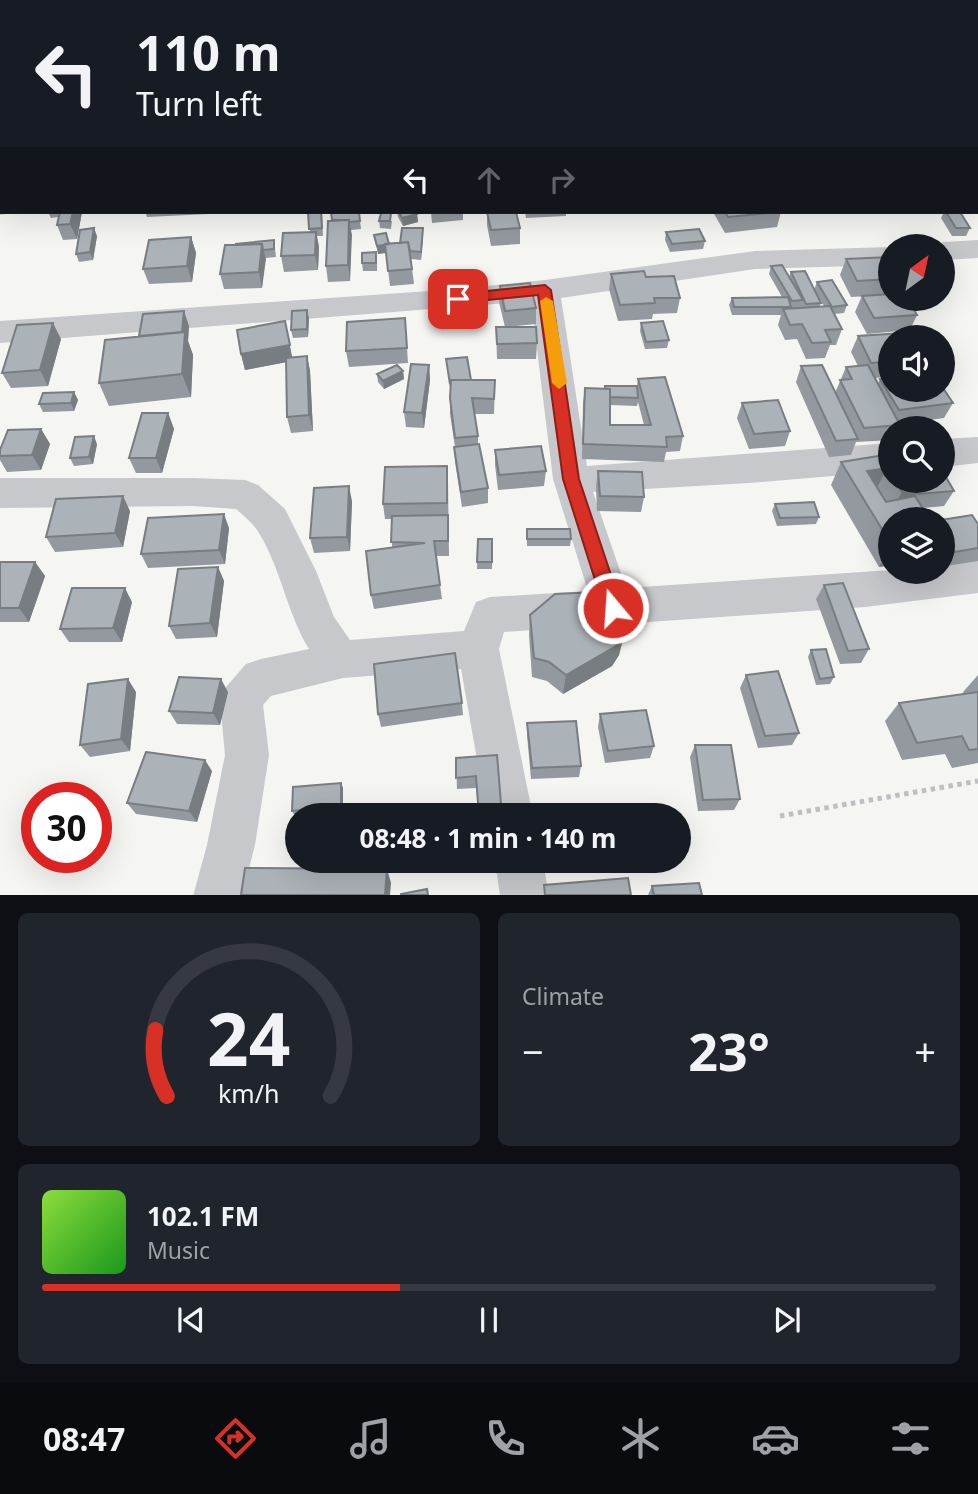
<!DOCTYPE html>
<meta charset="utf-8">
<style>
:root{--surface:#171b24;--page:#20242c;--text:#f1f3f6;--muted:#9ea1a6;--line:#363941;--accent:#d93025}
body{margin:0;font-family:"Noto Sans",sans-serif;background:var(--page);color:var(--text);height:100vh;display:flex;flex-direction:column;font-size:26px;white-space:nowrap}
*{box-sizing:border-box;margin:0}
p{font-size:23px;color:var(--muted)}
.icon{flex:none;width:38px;height:38px;fill:none;stroke:currentColor;stroke-width:2;stroke-linecap:round;stroke-linejoin:round}
.map{position:relative;height:895px;overflow:hidden}
.panel{display:flex;flex-direction:column;gap:18px;padding:18px;background:#0d0f14;flex:1}
.panel>*{flex:none}
.hud{position:absolute;left:0px;top:0px;width:978px;height:214px;box-shadow:0 7px 28px #0002;background:#171b24;color:var(--text);overflow:hidden}
.needle{width:46px;rotate:33deg}
.tools{position:absolute;left:878px;top:234px;display:grid;gap:14px}
.tools a{display:grid;place-items:center;width:77px;height:77px;border-radius:50%;background:var(--surface);box-shadow:0 7px 28px #0002;font-size:35px}
.speed{position:absolute;left:21px;top:782px;display:flex;gap:14px;font-size:35px;font-weight:700;text-align:center}
.speed>*{display:grid;place-content:center;width:91px;height:91px;border-radius:50%;background:var(--surface);box-shadow:0 7px 28px #0002;line-height:1}
.speed .limit{border:10px solid #d22;background:#fff;color:#111}
.pin{position:absolute;display:grid;place-items:center;width:60px;height:60px;color:#fff;margin:-30px;border-radius:14px;box-shadow:0 4px 10px #0006}
.me{position:absolute;width:77px;margin:-38px;rotate:342deg;stroke-linejoin:round;filter:drop-shadow(0 0 5px #0008)}
.turn{display:flex;align-items:center;gap:24px;height:147px;padding:0 21px;font-size:32px}
.turn .icon{width:91px;height:91px;stroke-width:2.5}
.turn b{display:block;font-size:49px;line-height:60px}
.lanes{display:flex;align-items:center;height:66px;padding:0 21px;background:#0003;justify-content:center;gap:35px;direction:ltr}
.lanes .off{opacity:.35}
.big{font-size:52px;font-weight:700;line-height:1.1}
.panel .widget{flex:1;display:flex;flex-direction:column;justify-content:center;gap:10px;min-width:0;padding:0 24px;border-radius:10px;background:var(--page)}
.panel .dial{align-items:center;gap:0}
.dial svg{height:182px;overflow:visible;fill:none;stroke:var(--line);stroke-width:7;stroke-linecap:round;text-anchor:middle}
.dial text{fill:var(--text);stroke:none}
.song{display:flex;align-items:center;gap:21px}
.cover{width:84px;height:84px;border-radius:10px;background:linear-gradient(135deg,hsl(90 70% 55%),hsl(120 70% 35%))}
.played{height:7px;border-radius:4px;background:linear-gradient(90deg,var(--accent) 40%,var(--line) 40%)}
.keys{display:flex;justify-content:space-around;direction:ltr}
.heat{display:flex;justify-content:space-between;align-items:center;font-size:38px;direction:ltr}
.panel .tiles{flex:1;display:grid;gap:18px;grid-template-columns:1fr 1fr}
.widget:last-child{grid-column:span 2}
.trip{position:absolute;left:285px;top:803px;width:406px;height:70px;border-radius:35px;background:var(--surface);box-shadow:0 7px 28px #0002;font-weight:700;line-height:70px;text-align:center}
.tabs{display:flex;height:112px;justify-content:space-around;align-items:center;background:#090b0e;color:var(--muted)}
.tabs .icon{width:49px;height:49px}
.tabs .active{color:var(--accent)}
.tabs b{font-size:32px;color:var(--text)}
.map>svg:first-child{display:block}
</style>
<div class="map">
<svg width="978" height="896" viewBox="0 0 978 896">
<rect width="100%" height="100%" fill="#f5f6f2"/>
<g fill="none" stroke-linecap="round" stroke-linejoin="round">
<path stroke="#bdbfc1" stroke-width="2.5" stroke-dasharray="2.5 2.5" stroke-linecap="butt" d="M 781,0 L 789,2"/>
<path stroke="#bdbfc1" stroke-width="5" stroke-dasharray="4.5 4.5" stroke-linecap="butt" d="M 780,816 L 978,781"/>
<path fill="#c6c8cc" fill-rule="evenodd" d="M 842,0 L 863,0 L 864,2 L 843,2 Z
M 976,39 L 978,39 L 978,53 L 976,53 Z
M 976,123 L 978,123 L 978,140 L 976,139 Z
M 0,199 L 2,212 L 12,213 L 0,215 Z
M 978,240 L 978,258 L 943,260 L 943,247 L 931,247 L 943,242 Z
M 891,247 L 891,265 L 755,269 L 561,298 L 587,466 L 891,443 L 891,471 L 749,483 L 593,492 L 626,588 L 891,570 L 891,572 L 943,572 L 943,564 L 978,559 L 978,593 L 865,607 L 504,632 L 499,649 L 533,816 L 487,816 L 461,669 L 343,678 L 271,696 L 263,705 L 269,755 L 255,845 L 242,896 L 193,896 L 207,845 L 225,755 L 220,701 L 226,687 L 246,664 L 261,659 L 309,649 C 287,613 281,569 259,533 C 254,524 244,516 236,509 L 193,506 L 0,508 L 0,478 L 193,478 L 245,480 L 258,485 L 285,509 L 316,571 L 334,617 L 350,640 L 464,631 L 476,602 L 490,597 L 588,591 L 553,479 L 531,301 L 0,343 L 0,321 L 458,289 L 545,280 L 755,251 Z
M 978,437 L 978,463 L 943,467 L 943,439 Z
M 495,861 L 543,861 L 549,896 L 500,896 Z"/>
</g>
<path fill="#93999e" fill-rule="evenodd" d="M 343,0 L 379,0 L 343,1 Z
M 737,0 L 784,0 L 784,2 L 738,2 Z
M 951,0 L 978,0 L 978,8 L 976,10 L 976,2 L 951,2 Z
M 976,68 L 978,68 L 978,109 L 976,109 Z
M 976,140 L 978,140 L 978,190 L 976,190 Z
M 48,212 L 82,212 L 77,239 L 63,240 L 57,225 L 58,217 L 51,218 Z
M 145,212 L 209,212 L 209,214 L 147,217 Z
M 308,212 L 322,212 L 323,236 L 317,236 L 319,247 L 318,270 L 284,272 L 281,256 L 310,232 Z
M 359,212 L 361,229 L 351,230 L 350,281 L 328,282 L 326,266 L 332,220 Z
M 397,212 L 416,212 L 417,214 L 418,222 L 403,226 L 398,217 Z
M 431,212 L 463,212 L 463,220 L 432,223 Z
M 487,212 L 520,228 L 520,244 L 491,246 L 487,225 Z
M 525,212 L 566,212 L 566,216 L 526,218 Z
M 713,212 L 781,212 L 777,227 L 725,233 Z
M 944,212 L 960,212 L 970,228 L 966,236 L 952,236 L 941,218 Z
M 379,221 L 392,221 L 391,229 L 380,228 Z
M 423,228 L 423,236 L 421,260 L 411,259 L 414,284 L 390,286 L 386,253 L 378,254 L 374,235 L 389,244 L 400,243 Z
M 666,232 L 705,241 L 703,249 L 670,252 L 665,240 Z
M 97,236 L 93,260 L 79,262 L 76,254 Z
M 191,237 L 196,253 L 192,282 L 149,284 L 143,269 Z
M 274,240 L 276,257 L 265,258 L 262,288 L 224,289 L 220,274 L 236,245 Z
M 891,257 L 891,299 L 917,315 L 910,330 L 867,334 L 855,312 L 862,296 L 867,296 L 851,297 L 840,275 L 846,259 Z
M 377,260 L 377,271 L 363,271 L 362,263 Z
M 771,266 L 789,277 L 791,272 L 821,303 L 819,307 L 824,306 L 814,290 L 817,282 L 847,305 L 844,313 L 834,314 L 842,329 L 836,345 L 830,345 L 825,358 L 806,359 L 797,339 L 785,340 L 778,325 L 781,315 L 732,315 L 729,305 L 732,298 L 782,297 L 769,274 Z
M 611,274 L 646,277 L 680,298 L 677,313 L 653,314 L 652,319 L 618,321 L 609,289 Z
M 500,286 L 536,308 L 536,324 L 505,327 L 499,302 Z
M 309,318 L 308,337 L 293,338 L 291,330 Z
M 405,318 L 408,363 L 349,367 L 346,351 Z
M 641,323 L 669,340 L 667,348 L 645,349 L 640,331 Z
M 189,326 L 188,341 L 193,355 L 191,397 L 109,406 L 99,383 L 139,336 Z
M 496,327 L 537,343 L 536,359 L 497,359 Z
M 858,336 L 891,338 L 891,376 L 875,378 L 878,384 L 880,379 L 953,403 L 944,418 L 900,424 L 898,429 L 891,429 L 891,440 L 856,442 L 851,455 L 829,457 L 796,382 L 801,366 L 835,393 L 846,367 L 858,366 L 851,352 Z
M 61,339 L 48,386 L 11,388 L 2,373 Z
M 241,354 L 293,357 L 307,356 L 310,371 L 313,431 L 291,433 L 287,417 L 286,362 L 245,370 Z
M 446,359 L 471,380 L 495,380 L 494,414 L 474,414 L 478,436 L 478,444 L 488,488 L 488,503 L 462,507 L 455,462 L 454,447 L 455,447 L 450,414 L 450,388 Z
M 429,365 L 430,380 L 424,428 L 406,427 L 404,412 Z
M 403,371 L 404,379 L 384,389 L 378,382 L 377,374 Z
M 638,379 L 683,436 L 680,451 L 666,452 L 664,462 L 582,459 L 583,403 L 585,388 L 604,389 L 605,386 L 637,386 ZM 638,402 L 644,425 L 610,425 L 610,405 L 637,406 Z
M 74,392 L 78,400 L 74,411 L 43,412 L 39,404 Z
M 742,403 L 790,431 L 785,446 L 749,449 L 737,418 Z
M 168,413 L 174,429 L 162,473 L 136,473 L 129,458 Z
M 41,429 L 50,444 L 41,470 L 7,472 L 0,460 L 0,450 Z
M 97,444 L 93,464 L 74,466 L 70,458 Z
M 495,450 L 546,471 L 544,486 L 498,490 L 495,465 Z
M 891,454 L 891,481 L 943,481 L 954,491 L 944,506 L 923,508 L 891,520 L 891,565 L 879,567 L 831,485 L 841,462 Z
M 598,471 L 644,497 L 641,512 L 597,511 L 596,486 Z
M 448,481 L 449,556 L 436,556 L 442,599 L 374,609 L 371,595 L 392,547 L 392,519 L 385,519 L 383,504 Z
M 352,501 L 350,551 L 314,553 L 310,538 Z
M 775,504 L 819,517 L 816,524 L 777,526 L 772,511 Z
M 130,511 L 123,547 L 55,552 L 46,537 Z
M 943,520 L 978,524 L 978,561 L 946,566 L 943,562 Z
M 229,528 L 225,564 L 148,568 L 141,554 Z
M 527,529 L 571,539 L 570,546 L 527,546 Z
M 478,539 L 492,539 L 492,569 L 477,569 Z
M 0,562 L 35,562 L 45,576 L 29,622 L 0,622 Z
M 218,567 L 224,581 L 217,637 L 176,639 L 169,626 Z
M 824,585 L 869,649 L 861,663 L 840,664 L 816,599 Z
M 132,602 L 122,642 L 69,642 L 60,629 Z
M 530,615 L 624,635 L 619,655 L 612,666 L 563,694 L 547,681 L 532,677 L 529,635 Z
M 811,650 L 834,677 L 830,684 L 816,685 L 808,657 Z
M 746,675 L 799,733 L 792,745 L 758,748 L 740,688 Z
M 978,675 L 978,763 L 952,768 L 945,754 L 902,760 L 885,721 L 899,703 L 964,694 L 963,692 Z
M 136,692 L 130,751 L 90,757 L 80,745 Z
M 228,692 L 220,725 L 177,724 L 169,711 Z
M 462,703 L 463,715 L 381,727 L 378,714 Z
M 600,714 L 654,746 L 650,758 L 605,763 L 598,727 Z
M 527,723 L 581,766 L 579,777 L 531,779 L 527,735 Z
M 695,745 L 740,799 L 734,810 L 698,811 L 690,757 Z
M 497,755 L 502,816 L 479,816 L 476,788 L 457,789 L 456,758 Z
M 212,771 L 197,822 L 136,814 L 127,803 Z
M 341,783 L 343,788 L 343,812 L 295,816 L 292,811 Z
M 596,861 L 660,861 L 657,868 L 597,871 Z
M 652,886 L 702,895 L 648,895 Z"/>
<path fill="#787d81" d="M 73,212 L 82,212 L 77,239 L 70,224 Z
M 417,214 L 418,222 L 403,226 L 402,218 Z
M 349,220 L 352,235 L 350,281 L 348,265 Z
M 94,228 L 97,236 L 93,260 L 90,252 Z
M 423,228 L 423,236 L 421,260 L 421,252 Z
M 316,232 L 319,247 L 318,270 L 315,255 Z
M 191,237 L 196,253 L 192,282 L 187,266 Z
M 262,244 L 266,259 L 262,288 L 259,272 Z
M 389,244 L 390,252 L 378,254 L 377,246 Z
M 307,310 L 309,318 L 308,337 L 307,329 Z
M 184,311 L 189,326 L 188,341 L 193,355 L 191,397 L 182,374 L 181,340 Z
M 285,321 L 293,361 L 245,370 L 241,354 Z
M 53,323 L 61,339 L 48,386 L 40,370 Z
M 307,356 L 310,371 L 313,431 L 309,415 Z
M 429,365 L 430,380 L 424,428 L 422,413 Z
M 403,371 L 404,379 L 384,389 L 383,381 Z
M 74,392 L 78,400 L 74,411 L 71,403 Z
M 168,413 L 174,429 L 162,473 L 156,458 Z
M 41,429 L 50,444 L 41,470 L 32,455 Z
M 94,436 L 97,444 L 93,464 L 89,457 Z
M 887,468 L 876,490 L 867,471 Z
M 349,486 L 352,501 L 350,551 L 347,537 Z
M 920,488 L 907,510 L 890,513 L 902,492 Z
M 123,496 L 130,511 L 123,547 L 115,533 Z
M 224,514 L 229,528 L 225,564 L 219,550 Z
M 891,547 L 891,565 L 879,567 Z
M 35,562 L 45,576 L 29,622 L 19,608 Z
M 218,567 L 224,581 L 217,637 L 210,623 Z
M 125,588 L 132,602 L 122,642 L 113,628 Z
M 624,635 L 619,655 L 612,666 L 563,694 L 566,675 Z
M 128,679 L 136,692 L 130,751 L 121,739 Z
M 221,679 L 228,692 L 220,725 L 213,713 Z
M 205,760 L 212,771 L 197,822 L 189,811 Z
M 341,783 L 343,788 L 343,812 L 341,806 Z
M 387,869 L 391,883 L 390,895 L 385,895 Z"/>
<path fill="#abb2b8" stroke="#787d81" stroke-width="2" d="M 173,0 L 183,0 L 182,2 L 172,2 Z
M 379,0 L 415,0 L 415,2 L 379,2 Z
M 937,0 L 949,0 L 950,2 L 938,2 Z
M 955,0 L 978,0 L 978,3 L 976,3 L 976,2 L 956,2 Z
M 0,5 L 2,5 L 2,14 L 0,16 Z
M 976,75 L 978,75 L 978,89 L 976,89 Z
M 0,88 L 2,88 L 2,98 L 0,98 Z
M 976,147 L 978,147 L 978,175 L 976,175 Z
M 60,212 L 73,212 L 70,224 L 57,225 Z
M 308,212 L 321,212 L 322,228 L 309,229 Z
M 331,212 L 359,212 L 360,221 L 349,222 L 349,220 L 332,220 Z
M 399,212 L 416,212 L 417,214 L 402,218 Z
M 487,212 L 516,212 L 520,228 L 491,230 Z
M 725,212 L 780,212 L 728,217 Z
M 946,212 L 960,212 L 970,228 L 956,228 Z
M 381,213 L 391,213 L 390,221 L 379,221 Z
M 349,220 L 348,265 L 326,266 L 328,221 Z
M 94,228 L 90,252 L 76,254 L 80,230 Z
M 402,228 L 423,228 L 421,252 L 410,251 L 408,242 L 400,243 Z
M 699,229 L 705,241 L 672,244 L 666,232 Z
M 316,232 L 315,255 L 281,256 L 283,233 Z
M 386,233 L 389,244 L 377,246 L 374,235 Z
M 191,237 L 187,266 L 143,269 L 149,240 Z
M 274,240 L 274,249 L 263,250 L 262,244 L 236,245 L 236,244 Z
M 408,242 L 412,269 L 388,271 L 385,244 Z
M 262,244 L 259,272 L 220,274 L 225,245 Z
M 376,252 L 376,263 L 362,263 L 362,253 Z
M 891,257 L 891,279 L 857,281 L 846,259 Z
M 782,265 L 803,300 L 792,301 L 771,266 Z
M 644,271 L 646,277 L 674,276 L 680,298 L 654,298 L 655,303 L 620,305 L 611,274 Z
M 805,271 L 821,303 L 806,304 L 791,272 Z
M 832,280 L 847,305 L 832,307 L 817,282 Z
M 530,283 L 536,308 L 505,311 L 500,286 Z
M 891,294 L 891,299 L 908,299 L 917,315 L 874,318 L 862,296 Z
M 788,297 L 791,307 L 734,307 L 732,298 Z
M 830,306 L 842,329 L 825,330 L 831,342 L 812,343 L 802,324 L 790,325 L 783,309 Z
M 307,310 L 307,329 L 291,330 L 292,311 Z
M 184,311 L 182,332 L 139,336 L 143,314 Z
M 405,318 L 407,348 L 346,351 L 347,322 Z
M 285,321 L 290,345 L 241,354 L 237,330 Z
M 663,321 L 669,340 L 646,342 L 641,323 Z
M 53,323 L 40,370 L 2,373 L 17,325 Z
M 496,327 L 536,327 L 537,343 L 497,344 Z
M 185,332 L 182,374 L 99,383 L 105,340 Z
M 918,332 L 921,338 L 891,338 L 891,361 L 871,363 L 858,336 Z
M 307,356 L 309,415 L 287,417 L 286,358 Z
M 467,357 L 471,380 L 451,380 L 450,384 L 446,359 Z
M 411,364 L 429,365 L 422,413 L 404,412 Z
M 397,365 L 403,371 L 383,381 L 377,374 Z
M 822,365 L 858,439 L 836,441 L 801,366 Z
M 868,365 L 900,425 L 864,428 L 840,380 L 852,379 L 846,367 Z
M 665,377 L 683,436 L 666,437 L 667,447 L 583,444 L 585,388 L 610,389 L 610,425 L 651,425 L 638,379 Z
M 891,378 L 891,390 L 943,390 L 943,388 L 953,403 L 899,410 L 880,379 Z
M 451,380 L 495,380 L 494,399 L 472,398 L 478,436 L 455,438 L 450,398 Z
M 605,386 L 637,386 L 638,398 L 610,397 L 610,389 L 605,389 Z
M 74,392 L 71,403 L 39,404 L 43,393 Z
M 778,400 L 790,431 L 754,434 L 742,403 Z
M 142,413 L 168,413 L 156,458 L 129,458 Z
M 41,429 L 32,455 L 0,456 L 0,450 L 8,430 Z
M 94,436 L 89,457 L 70,458 L 75,437 Z
M 479,444 L 488,488 L 461,492 L 454,447 Z
M 541,446 L 546,471 L 499,475 L 495,450 Z
M 891,454 L 891,473 L 887,468 L 867,471 L 886,502 L 915,496 L 930,520 L 891,520 L 891,544 L 841,462 Z
M 447,466 L 447,503 L 383,504 L 385,467 Z
M 598,471 L 642,472 L 644,497 L 600,496 Z
M 943,472 L 954,491 L 918,494 L 917,493 L 920,488 L 915,481 L 943,481 Z
M 896,481 L 915,481 L 920,488 L 902,492 Z
M 349,486 L 347,537 L 310,538 L 314,488 Z
M 123,496 L 115,533 L 46,537 L 56,499 Z
M 814,502 L 819,517 L 780,518 L 775,504 Z
M 224,514 L 219,550 L 141,554 L 148,518 Z
M 448,515 L 448,541 L 434,541 L 440,585 L 371,595 L 366,551 L 425,543 L 391,542 L 392,516 Z
M 972,515 L 978,524 L 978,548 L 955,552 L 943,531 L 943,520 L 941,520 Z
M 527,529 L 570,529 L 571,539 L 527,539 Z
M 478,539 L 492,539 L 492,562 L 477,562 Z
M 0,562 L 35,562 L 19,608 L 0,608 Z
M 218,567 L 210,623 L 169,626 L 178,569 Z
M 843,583 L 869,649 L 848,651 L 824,585 Z
M 72,588 L 125,588 L 113,628 L 60,629 Z
M 598,592 L 618,610 L 624,635 L 616,646 L 566,675 L 549,662 L 534,658 L 530,615 L 555,594 Z
M 826,649 L 834,677 L 820,679 L 811,650 Z
M 455,653 L 462,703 L 378,714 L 374,664 Z
M 778,671 L 799,733 L 765,736 L 746,675 Z
M 179,677 L 221,679 L 213,713 L 169,711 Z
M 128,679 L 121,739 L 80,745 L 88,684 Z
M 978,692 L 978,749 L 969,750 L 962,736 L 917,743 L 899,703 Z
M 646,710 L 654,746 L 608,751 L 600,714 Z
M 576,721 L 581,766 L 532,768 L 527,723 Z
M 695,745 L 731,745 L 740,799 L 703,800 Z
M 146,752 L 205,760 L 189,811 L 127,803 Z
M 497,755 L 502,816 L 479,816 L 476,776 L 456,778 L 456,758 Z
M 341,783 L 341,806 L 292,811 L 293,787 Z
M 245,868 L 387,869 L 385,895 L 241,895 Z
M 628,878 L 631,895 L 545,895 L 544,885 Z
M 699,883 L 702,895 L 654,895 L 652,886 Z
M 427,889 L 428,895 L 401,895 L 401,894 Z"/>
<path fill="#d93025" stroke="#8d1f18" stroke-width="2" d="M 545,285 L 551,290 L 579,479 L 622,608 L 620,614 L 613,616 L 607,614 L 604,608 L 563,479 L 538,295 L 458,303 L 451,299 L 458,294 Z"/>
<path fill="#f59e0b" d="M 546,297 L 553,301 L 567,383 L 559,389 L 552,383 L 540,301 Z"/>
</svg>
<div class="tools">
<a><svg class="needle" viewBox="-14 -14 28 28"><path d="M0-13l5 13h-10z" fill="#e53935"/><path d="M0 13l5-13h-10z" fill="#9ea1a6"/></svg></a>
<a><svg class="icon" aria-label="sound" viewBox="0 0 24 24"><path d="M4 9h4l5-4v14l-5-4H4zM17 9q2 3 0 6"/></svg></a>
<a><svg class="icon" aria-label="search" viewBox="0 0 24 24"><circle cx="10" cy="10" r="6"/><path d="M15 15l6 6"/></svg></a>
<a><svg class="icon" aria-label="layers" viewBox="0 0 24 24"><path d="M12 4l9 5-9 5-9-5zM3 14l9 5 9-5"/></svg></a>
</div>
<div class="speed"><div class="limit">30</div></div>
<div class="pin" style="left:458px;top:299px;background:#d93025"><svg class="icon" aria-label="arrive" viewBox="0 0 24 24"><path d="M6 21V4h12l-3 4 3 4H6"/></svg></div>
<svg class="me" style="left:613px;top:608px" viewBox="-20 -20 40 40"><circle r="17" fill="#d93025" stroke="#fff" stroke-width="3"/><path d="M0-11L8 9 0 5-8 9z" fill="#fff"/></svg>
<div class="trip">08:48 · 1 min · 140 m</div>
<div class="hud">
<div class="turn"><svg class="icon" aria-label="left" viewBox="0 0 24 24"><path d="M17 20v-9H6M10 6l-5 5 5 5"/></svg><div><b>110 m</b>Turn left</div></div>
<div class="lanes"><svg class="icon" aria-label="left" viewBox="0 0 24 24"><path d="M17 20v-9H6M10 6l-5 5 5 5"/></svg><svg class="icon off" aria-label="ahead" viewBox="0 0 24 24"><path d="M12 20V5M6 11l6-6 6 6"/></svg><svg class="icon off" aria-label="right" viewBox="0 0 24 24"><path d="M7 20v-9h11M14 6l5 5-5 5"/></svg></div>
</div>
</div>
<section class="panel">
<div class="tiles">
<div class="widget dial"><svg viewBox="0 0 100 80">
<path d="M14 69A42 42 0 1 1 86 69"/>
<path d="M14 69A42 42 0 0 1 9 40" stroke="#d93025"/>
<text x="50" y="56" font-size="32" font-weight="700">24</text>
<text x="50" y="72" font-size="11">km/h</text>
</svg></div>
<div class="widget"><p>Climate</p>
<div class="heat"><a>−</a><b class="big">23°</b><a>+</a></div>
</div>
<div class="widget">
<div class="song"><i class="cover"></i><div><b>102.1 FM</b><p>Music</p></div></div>
<div class="played"></div>
<div class="keys"><svg class="icon" aria-label="previous" viewBox="0 0 24 24"><path d="M18 5L8 12l10 7zM5 5v14"/></svg><svg class="icon" aria-label="pause" viewBox="0 0 24 24"><path d="M8 5v14M16 5v14"/></svg><svg class="icon" aria-label="next" viewBox="0 0 24 24"><path d="M6 5l10 7-10 7zM19 5v14"/></svg></div>
</div>
</div>
</section>
<nav class="tabs">
<b>08:47</b>
<svg class="icon active" aria-label="directions" viewBox="0 0 24 24"><path d="M12 3l9 9-9 9-9-9zM9 14v-3h6M13 9l2 2-2 2"/></svg>
<svg class="icon" aria-label="music" viewBox="0 0 24 24"><path d="M9 18V5l10-2v13"/><circle cx="6" cy="18" r="3"/><circle cx="16" cy="16" r="3"/></svg>
<svg class="icon" aria-label="phone" viewBox="0 0 24 24"><path d="M5 4h4l2 5-3 2q2 4 5 5l2-3 5 2v4C11 20 4 13 5 4z"/></svg>
<svg class="icon" aria-label="climate" viewBox="0 0 24 24"><path d="M12 3v18M4 7l16 10M4 17L20 7"/></svg>
<svg class="icon" aria-label="car" viewBox="0 0 24 24"><path d="M5 17H2v-5l4-1 3-4h7l3 4 3 1v5h-3M9 17h6M6 11h13"/><circle cx="7" cy="17" r="2"/><circle cx="17" cy="17" r="2"/></svg>
<svg class="icon" aria-label="filters" viewBox="0 0 24 24"><path d="M4 7h16M4 17h16"/><circle cx="9" cy="7" r="2"/><circle cx="15" cy="17" r="2"/></svg>
</nav>
